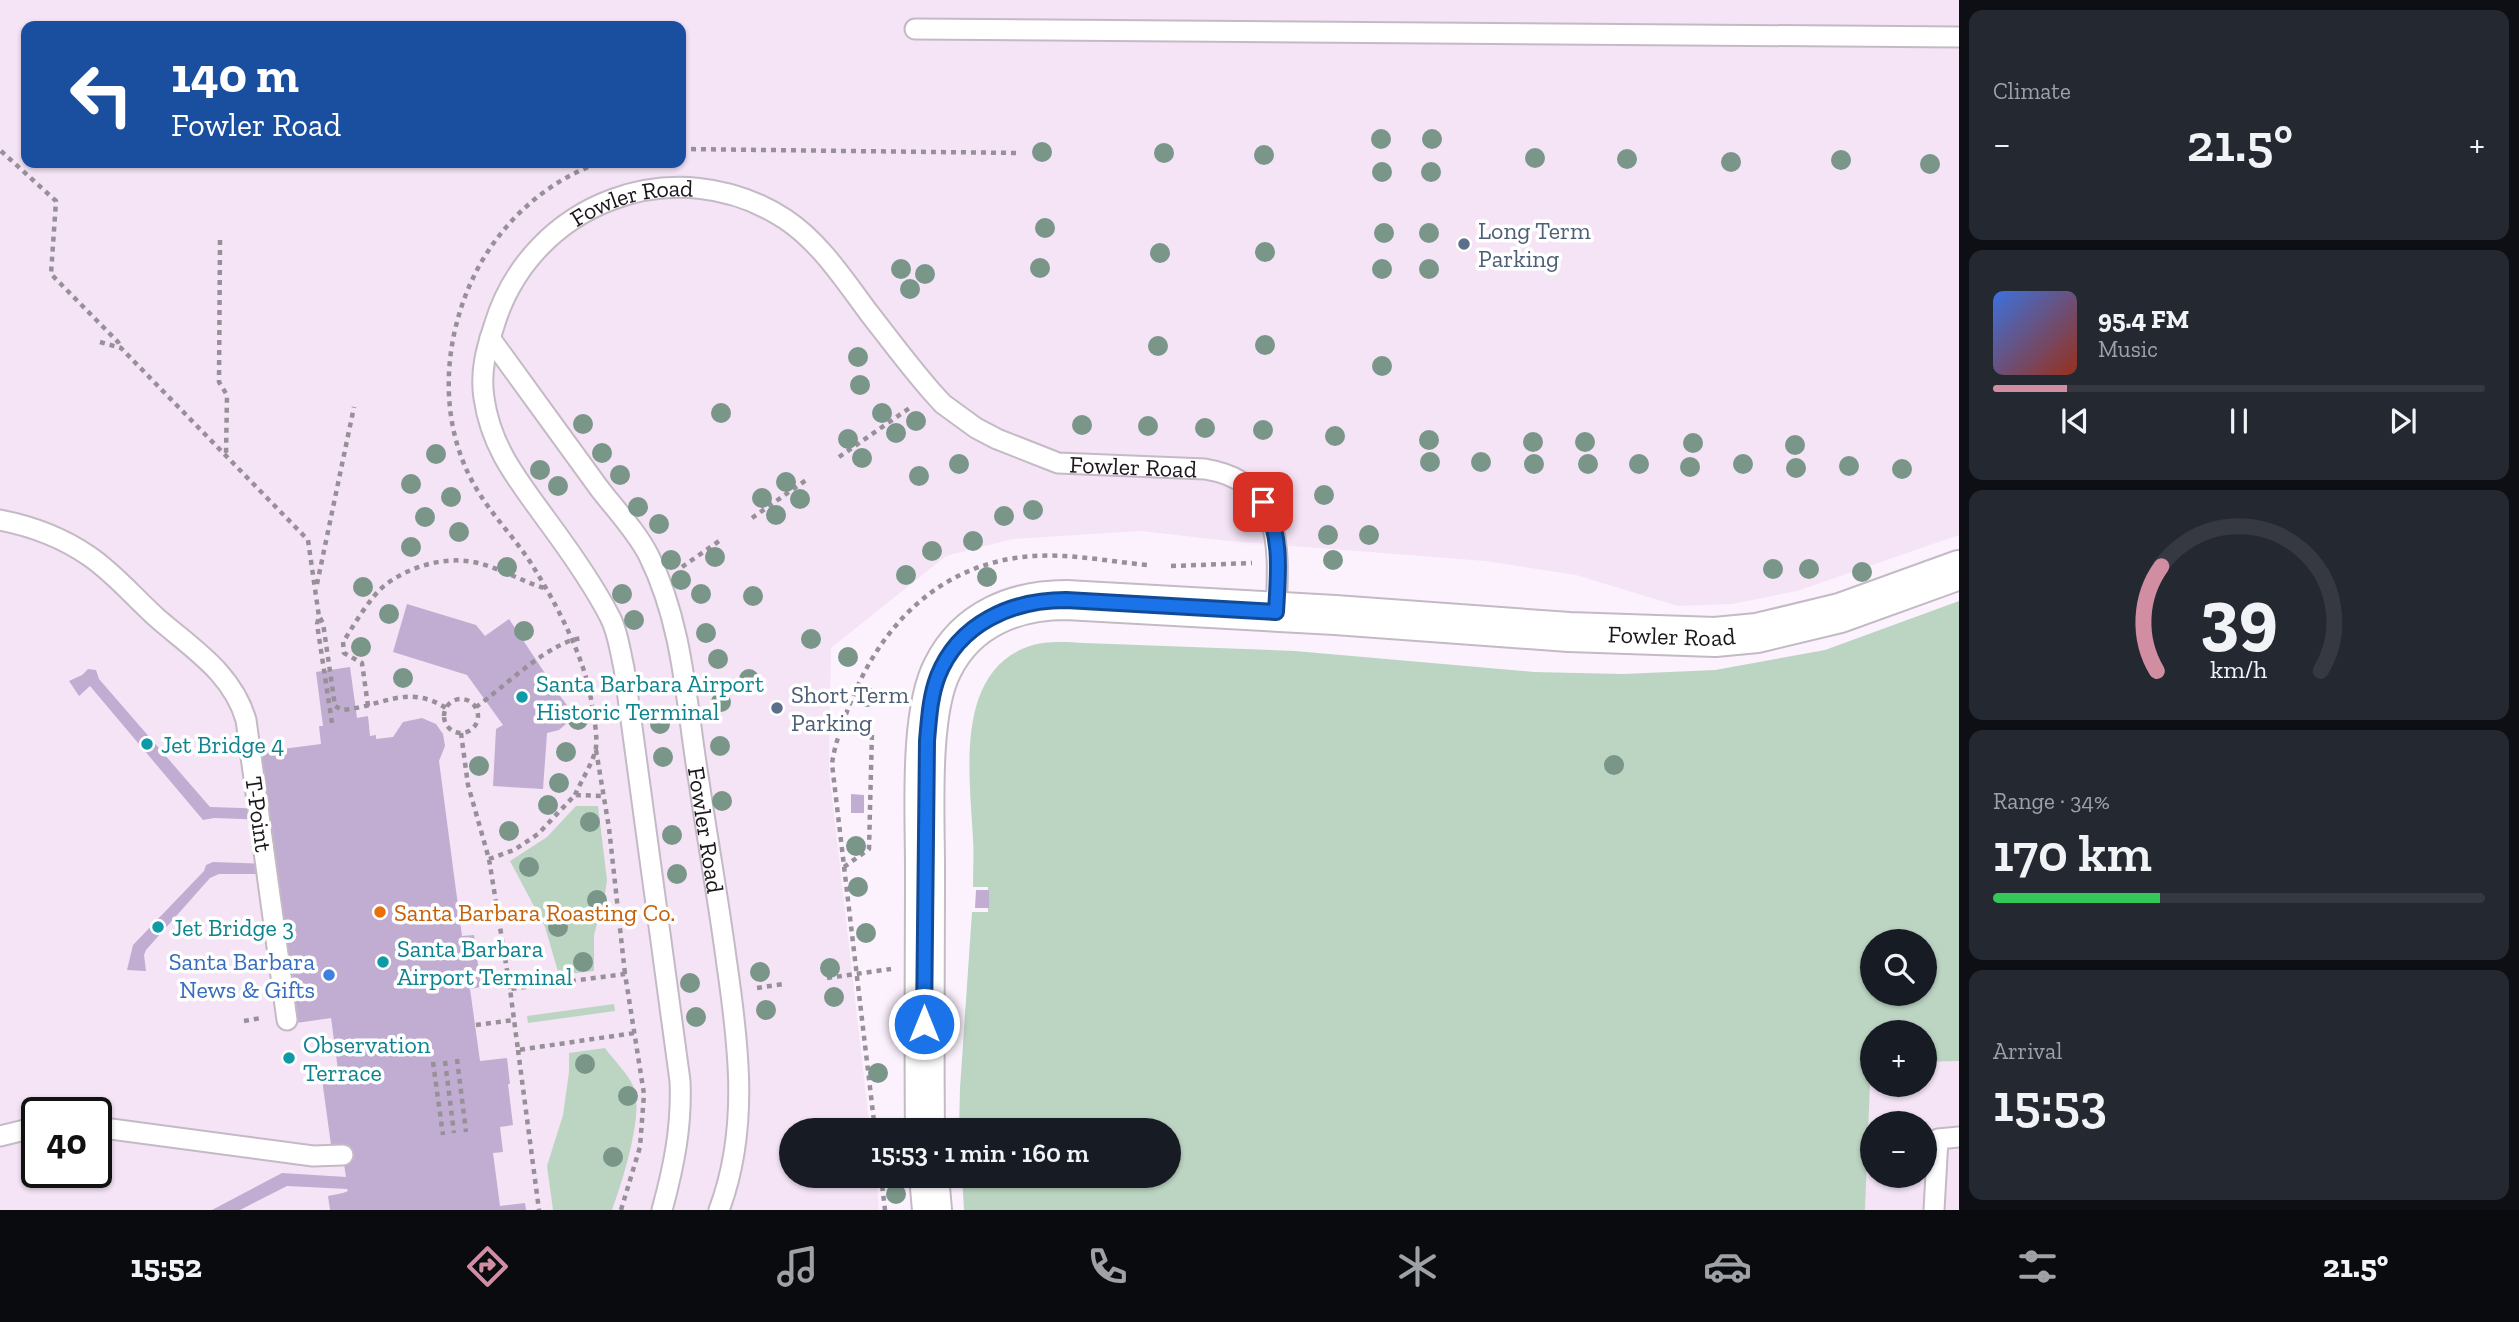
<!DOCTYPE html>
<meta charset="utf-8">
<style>
:root{--surface:#171b24;--page:#242831;--text:#f1f3f6;--muted:#9ea1a6;--line:#363941;--accent:#d18ea3}
body{margin:0;font-family:"Zilla Slab",serif;background:var(--page);color:var(--text);height:100vh;display:flex;flex-direction:column;font-size:26px;white-space:nowrap}
*{box-sizing:border-box;margin:0}
p{font-size:23px;color:var(--muted)}
.icon{flex:none;width:38px;height:38px;fill:none;stroke:currentColor;stroke-width:2;stroke-linecap:round;stroke-linejoin:round}
.map{position:relative;flex:1;overflow:hidden}
.panel{display:flex;flex-direction:column;gap:10px;padding:10px;background:#0d0f14;width:560px}
.panel>*{flex:none}
.hud{position:absolute;left:21px;top:21px;width:665px;height:147px;border-radius:14px;box-shadow:0 2px 5px #0004;background:#1a4fa0;color:#fff;overflow:hidden}
.fabs{position:absolute;left:1860px;top:929px;display:grid;gap:14px}
.fabs a{display:grid;place-items:center;width:77px;height:77px;border-radius:50%;background:var(--surface);box-shadow:0 2px 5px #0004;font-size:35px}
.speed{position:absolute;left:21px;top:1097px;display:flex;gap:14px;font-size:35px;font-weight:700;text-align:center}
.speed>*{display:grid;place-content:center;width:91px;height:91px;border-radius:50%;background:var(--surface);box-shadow:0 2px 5px #0004;line-height:1}
.speed .limit{border:4px solid #111;border-radius:10px;background:#fff;color:#111}
.pin{position:absolute;display:grid;place-items:center;width:60px;height:60px;color:#fff;margin:-30px;border-radius:14px;box-shadow:0 4px 10px #0006}
.me{position:absolute;width:77px;margin:-38px;rotate:0deg;stroke-linejoin:round;filter:drop-shadow(0 0 5px #0008)}
.turn{display:flex;align-items:center;gap:24px;height:147px;padding:0 35px;font-size:32px}
.turn .icon{width:91px;height:91px;stroke-width:2.5}
.turn b{display:block;font-size:49px;line-height:60px}
.big{font-size:52px;font-weight:600;line-height:1.1}
.panel .widget{flex:1;display:flex;flex-direction:column;justify-content:center;gap:10px;min-width:0;padding:0 24px;border-radius:14px;background:var(--page)}
.panel .dial{align-items:center;gap:0}
.dial svg{height:182px;overflow:visible;fill:none;stroke:var(--line);stroke-width:7;stroke-linecap:round;text-anchor:middle}
.dial text{fill:var(--text);stroke:none}
.song{display:flex;align-items:center;gap:21px}
.cover{width:84px;height:84px;border-radius:10px;background:linear-gradient(135deg,hsl(220 70% 55%),hsl(10 70% 35%))}
.played{height:7px;border-radius:4px;background:linear-gradient(90deg,var(--accent) 15%,var(--line) 15%)}
.keys{display:flex;justify-content:space-around;direction:ltr}
.heat{display:flex;justify-content:space-between;align-items:center;font-size:38px;direction:ltr}
.charge{height:10px;border-radius:5px;background:linear-gradient(90deg,#34c759 34%,var(--line) 0)}
.trip{position:absolute;left:779px;top:1118px;width:402px;height:70px;border-radius:35px;background:var(--surface);box-shadow:0 2px 5px #0004;font-weight:600;line-height:70px;text-align:center}
.menu{display:flex;height:112px;justify-content:space-around;align-items:center;background:#090b0e;color:var(--muted)}
.menu .icon{width:49px;height:49px}
.menu .active{color:var(--accent)}
.menu b{font-size:32px;color:var(--text)}
main{display:flex;flex:1;min-height:0}
.map>svg:first-child{display:block}
</style>
<main>
<div class="map">
<svg width="1959" height="1210" viewBox="0 0 1959 1210">
<rect width="100%" height="100%" fill="#fcf2fe"/>
<path fill="#f4e4f6" fill-rule="evenodd" d="M 0,0 L 1959,0 L 1959,535 L 1797,591 L 1732,604 L 1678,606 L 1576,575 L 1485,561 L 1229,541 L 1141,531 L 1013,539 L 946,556 L 831,648 L 829,770 L 870,1130 L 791,1130 L 791,1176 L 876,1176 L 879,1210 L 0,1210 ZM 26,26 L 681,26 L 681,163 L 26,163 ZM 37,1113 L 96,1113 L 96,1172 L 37,1172 Z
M 1959,1061 L 1959,1210 L 1865,1210 L 1870,1063 L 1872,1063 L 1872,1085 L 1925,1085 L 1925,1062 ZM 1872,1124 L 1925,1124 L 1925,1176 L 1872,1176 Z"/>
<path fill="#bcd5c2" fill-rule="evenodd" d="M 1959,601 L 1959,1061 L 1925,1062 L 1925,1032 L 1872,1032 L 1865,1210 L 964,1210 L 962,1176 L 1169,1176 L 1169,1130 L 959,1130 L 960,1088 L 972,912 L 988,912 L 988,887 L 973,887 C 973,871 974,855 973,839 C 970,778 954,674 1027,647 C 1044,640 1067,642 1085,643 L 1295,651 L 1534,672 L 1623,674 L 1715,670 L 1825,650 ZM 1872,942 L 1925,942 L 1925,994 L 1872,994 Z
M 576,806 L 598,806 L 607,880 L 605,894 L 594,935 L 594,971 L 559,975 L 545,927 L 510,861 L 547,837 Z
M 614,1004 L 615,1011 L 528,1023 L 527,1016 Z
M 605,1048 C 613,1059 630,1076 634,1088 C 644,1114 622,1183 612,1210 L 553,1210 L 547,1166 L 563,1115 L 569,1072 L 569,1053 Z"/>
<path fill="#c0add1" d="M 407,604 L 476,625 L 485,636 L 509,619 L 558,693 L 569,708 L 572,708 L 567,723 L 559,730 L 547,733 L 543,789 L 493,786 L 496,729 L 503,725 L 467,675 L 393,652 Z
M 350,667 L 357,718 L 368,716 L 370,736 L 376,735 L 376,739 L 393,737 L 403,722 L 422,718 L 436,724 L 443,734 L 445,746 L 439,761 L 462,936 L 474,935 L 481,987 L 470,989 L 480,1061 L 507,1058 L 510,1084 L 508,1084 L 513,1125 L 500,1127 L 503,1152 L 493,1153 L 500,1206 L 525,1203 L 526,1210 L 330,1210 L 328,1196 L 343,1193 L 348,1191 L 347,1189 L 287,1186 L 240,1210 L 212,1210 L 282,1173 L 346,1177 L 341,1144 L 331,1145 L 321,1072 L 338,1070 L 331,1018 L 296,1023 L 276,874 L 219,874 L 210,878 L 146,950 L 144,955 L 146,971 L 127,970 L 133,945 L 204,871 L 206,865 L 213,862 L 275,864 L 269,820 L 214,818 L 203,820 L 90,686 L 79,696 L 69,681 L 82,675 L 88,669 L 96,670 L 99,679 L 210,807 L 267,809 L 259,752 L 321,744 L 319,726 L 323,726 L 316,672 Z
M 851,794 L 864,795 L 864,813 L 851,813 Z
M 976,890 L 989,890 L 989,908 L 975,908 Z"/>
<g fill="none" stroke-linecap="round" stroke-linejoin="round">
<defs>
<g id="service">
<path d="M 915,29 L 1959,37"/>
<path id="s1" d="M 490,338 C 526,388 563,438 599,488 C 615,509 637,532 649,556 C 684,627 686,705 699,782 C 708,843 719,904 727,965 C 739,1047 749,1131 719,1210"/>
<path d="M 0,520 C 31,526 63,538 89,556 C 114,573 134,597 156,617 C 191,648 232,672 246,720 L 287,1020"/>
<path d="M 96,1127 L 313,1156 L 343,1155"/>
<path d="M 0,1136 L 37,1127"/>
<path id="s2" d="M 662,1210 C 674,1166 682,1126 680,1081 L 624,668 C 620,651 618,632 610,617 C 592,582 569,550 546,519 C 518,480 491,448 484,398 C 480,372 486,350 494,326 C 531,202 676,148 785,219 C 820,242 845,281 869,313 C 890,340 910,367 932,392 L 943,404 L 976,428 L 997,439 L 1058,463 L 1205,469 C 1284,482 1279,548 1276,612"/>
<path d="M 1934,1210 L 1938,1139 L 1959,1137"/>
</g>
<g id="tertiary">
<path id="s3" d="M 925,1130 C 924,1042 925,954 925,866 C 925,813 919,712 943,667 C 967,619 1015,600 1066,600 L 1335,615 L 1569,632 L 1715,637 L 1757,633 L 1840,613 L 1959,570"/>
<path d="M 929,1176 L 932,1210"/>
</g>
</defs>
<use href="#service" stroke="#c4bac5" stroke-width="23"/>
<use href="#tertiary" stroke="#c4bac5" stroke-width="42"/>
<path stroke="#979098" stroke-width="4.5" stroke-dasharray="5 5" stroke-linecap="butt" d="M 681,149 L 1019,153
M 1,151 L 56,201 L 51,274 L 118,342 L 121,348
M 220,240 L 219,382 L 227,395 L 226,456
M 100,342 L 121,348 L 308,540 L 319,617 L 317,624 L 332,723
M 839,457 L 911,407
M 752,518 L 809,478
M 1171,566 L 1252,563
M 682,567 L 722,539
M 317,584 L 354,407
M 320,618 L 323,623 L 335,706 L 342,710 C 381,707 407,683 446,708
M444 716a17 17 0 1 1 34 0a17 17 0 1 1-34 0Z
M 368,706 L 362,663 L 344,653 L 343,642 C 354,625 370,597 385,585 C 410,566 447,555 478,563 C 501,569 522,581 544,588
M 476,707 C 503,688 551,640 583,638
M 461,733 L 468,785 L 489,859 L 510,989
M 596,750 L 609,828 L 625,974
M 575,795 C 581,781 591,766 595,752 C 599,740 593,712 591,699 C 584,657 557,605 534,568 C 519,543 497,521 481,496 C 436,428 441,338 478,268 C 504,220 547,181 599,163
M 489,859 L 514,850 L 538,834 L 575,795 L 604,796
M 844,867 L 869,849 L 872,731
M 827,978 L 891,969
M 757,988 L 783,984
M 244,1021 L 261,1018
M 476,1025 L 514,1020
M 518,1050 L 539,1210
M 457,1059 L 466,1132
M 445,1061 L 454,1133
M 433,1062 L 443,1135
M 875,1130 L 832,764 C 834,749 838,737 843,723 C 870,641 925,572 1015,558 C 1060,551 1103,561 1148,565
M 881,1176 L 885,1210
M 621,1210 L 640,1147 L 644,1094 L 625,974 L 510,989 L 518,1050 L 634,1033"/>
<use href="#service" stroke="#fff" stroke-width="19"/>
<use href="#tertiary" stroke="#fff" stroke-width="38"/>
</g>
<g fill="#799689">
<circle cx="1381" cy="139" r="10"/>
<circle cx="1432" cy="139" r="10"/>
<circle cx="1042" cy="152" r="10"/>
<circle cx="1164" cy="153" r="10"/>
<circle cx="1264" cy="155" r="10"/>
<circle cx="1535" cy="158" r="10"/>
<circle cx="1627" cy="159" r="10"/>
<circle cx="1841" cy="160" r="10"/>
<circle cx="1731" cy="162" r="10"/>
<circle cx="1930" cy="164" r="10"/>
<circle cx="1382" cy="172" r="10"/>
<circle cx="1431" cy="172" r="10"/>
<circle cx="1045" cy="228" r="10"/>
<circle cx="1384" cy="233" r="10"/>
<circle cx="1429" cy="233" r="10"/>
<circle cx="1265" cy="252" r="10"/>
<circle cx="1160" cy="253" r="10"/>
<circle cx="1040" cy="268" r="10"/>
<circle cx="901" cy="269" r="10"/>
<circle cx="1382" cy="269" r="10"/>
<circle cx="1429" cy="269" r="10"/>
<circle cx="925" cy="274" r="10"/>
<circle cx="910" cy="289" r="10"/>
<circle cx="1265" cy="345" r="10"/>
<circle cx="1158" cy="346" r="10"/>
<circle cx="858" cy="357" r="10"/>
<circle cx="1382" cy="366" r="10"/>
<circle cx="860" cy="385" r="10"/>
<circle cx="721" cy="413" r="10"/>
<circle cx="882" cy="413" r="10"/>
<circle cx="916" cy="421" r="10"/>
<circle cx="583" cy="424" r="10"/>
<circle cx="1082" cy="425" r="10"/>
<circle cx="1148" cy="426" r="10"/>
<circle cx="1205" cy="428" r="10"/>
<circle cx="1263" cy="430" r="10"/>
<circle cx="896" cy="433" r="10"/>
<circle cx="1335" cy="436" r="10"/>
<circle cx="848" cy="439" r="10"/>
<circle cx="1429" cy="440" r="10"/>
<circle cx="1533" cy="442" r="10"/>
<circle cx="1585" cy="442" r="10"/>
<circle cx="1693" cy="443" r="10"/>
<circle cx="1795" cy="445" r="10"/>
<circle cx="602" cy="453" r="10"/>
<circle cx="436" cy="454" r="10"/>
<circle cx="862" cy="458" r="10"/>
<circle cx="1430" cy="462" r="10"/>
<circle cx="1481" cy="462" r="10"/>
<circle cx="959" cy="464" r="10"/>
<circle cx="1534" cy="464" r="10"/>
<circle cx="1588" cy="464" r="10"/>
<circle cx="1639" cy="464" r="10"/>
<circle cx="1743" cy="464" r="10"/>
<circle cx="1849" cy="466" r="10"/>
<circle cx="1690" cy="467" r="10"/>
<circle cx="1796" cy="468" r="10"/>
<circle cx="1902" cy="469" r="10"/>
<circle cx="540" cy="470" r="10"/>
<circle cx="620" cy="475" r="10"/>
<circle cx="919" cy="476" r="10"/>
<circle cx="786" cy="482" r="10"/>
<circle cx="411" cy="484" r="10"/>
<circle cx="558" cy="486" r="10"/>
<circle cx="1324" cy="495" r="10"/>
<circle cx="451" cy="497" r="10"/>
<circle cx="762" cy="498" r="10"/>
<circle cx="800" cy="499" r="10"/>
<circle cx="638" cy="507" r="10"/>
<circle cx="1033" cy="510" r="10"/>
<circle cx="776" cy="515" r="10"/>
<circle cx="1004" cy="516" r="10"/>
<circle cx="425" cy="517" r="10"/>
<circle cx="659" cy="524" r="10"/>
<circle cx="459" cy="532" r="10"/>
<circle cx="1328" cy="535" r="10"/>
<circle cx="1369" cy="535" r="10"/>
<circle cx="973" cy="541" r="10"/>
<circle cx="411" cy="547" r="10"/>
<circle cx="932" cy="551" r="10"/>
<circle cx="715" cy="557" r="10"/>
<circle cx="671" cy="560" r="10"/>
<circle cx="1333" cy="560" r="10"/>
<circle cx="507" cy="567" r="10"/>
<circle cx="1773" cy="569" r="10"/>
<circle cx="1809" cy="569" r="10"/>
<circle cx="1862" cy="572" r="10"/>
<circle cx="906" cy="575" r="10"/>
<circle cx="987" cy="577" r="10"/>
<circle cx="681" cy="580" r="10"/>
<circle cx="363" cy="587" r="10"/>
<circle cx="622" cy="594" r="10"/>
<circle cx="701" cy="594" r="10"/>
<circle cx="753" cy="596" r="10"/>
<circle cx="389" cy="614" r="10"/>
<circle cx="634" cy="620" r="10"/>
<circle cx="524" cy="631" r="10"/>
<circle cx="706" cy="633" r="10"/>
<circle cx="811" cy="639" r="10"/>
<circle cx="361" cy="647" r="10"/>
<circle cx="848" cy="657" r="10"/>
<circle cx="718" cy="659" r="10"/>
<circle cx="403" cy="678" r="10"/>
<circle cx="749" cy="679" r="10"/>
<circle cx="867" cy="697" r="10"/>
<circle cx="721" cy="702" r="10"/>
<circle cx="578" cy="720" r="10"/>
<circle cx="660" cy="724" r="10"/>
<circle cx="720" cy="746" r="10"/>
<circle cx="566" cy="752" r="10"/>
<circle cx="663" cy="757" r="10"/>
<circle cx="1614" cy="765" r="10"/>
<circle cx="479" cy="766" r="10"/>
<circle cx="559" cy="783" r="10"/>
<circle cx="722" cy="801" r="10"/>
<circle cx="548" cy="805" r="10"/>
<circle cx="590" cy="822" r="10"/>
<circle cx="509" cy="831" r="10"/>
<circle cx="672" cy="835" r="10"/>
<circle cx="856" cy="846" r="10"/>
<circle cx="529" cy="867" r="10"/>
<circle cx="677" cy="874" r="10"/>
<circle cx="858" cy="887" r="10"/>
<circle cx="597" cy="900" r="10"/>
<circle cx="558" cy="927" r="10"/>
<circle cx="866" cy="933" r="10"/>
<circle cx="583" cy="962" r="10"/>
<circle cx="830" cy="968" r="10"/>
<circle cx="760" cy="972" r="10"/>
<circle cx="690" cy="983" r="10"/>
<circle cx="834" cy="997" r="10"/>
<circle cx="766" cy="1010" r="10"/>
<circle cx="696" cy="1017" r="10"/>
<circle cx="585" cy="1064" r="10"/>
<circle cx="878" cy="1073" r="10"/>
<circle cx="628" cy="1096" r="10"/>
<circle cx="613" cy="1157" r="10"/>
<circle cx="896" cy="1194" r="10"/>
</g>
<g fill="none" stroke-linecap="round" stroke-linejoin="round">
<defs>
<path id="route" d="M 924,1024 L 927,741 C 929,719 930,697 938,676 C 959,623 1012,600 1066,600 L 1276,612 C 1278,575 1283,535 1263,502"/>
</defs>
<use href="#route" stroke="#114b97" stroke-width="18"/>
<use href="#route" stroke="#1a73e8" stroke-width="12"/>
</g>
<g fill="#5c6f8a" stroke="#fff" stroke-width="2.5">
<circle cx="1464" cy="244" r="7"/>
<circle cx="777" cy="708" r="7"/>
</g>
<g fill="#0f9aa8" stroke="#fff" stroke-width="2.5">
<circle cx="522" cy="697" r="7"/>
<circle cx="147" cy="744" r="7"/>
<circle cx="158" cy="927" r="7"/>
<circle cx="383" cy="962" r="7"/>
<circle cx="289" cy="1058" r="7"/>
</g>
<circle fill="#e8710a" stroke="#fff" stroke-width="2.5" cx="380" cy="912" r="7"/>
<circle fill="#3f7fe0" stroke="#fff" stroke-width="2.5" cx="329" cy="975" r="7"/>
<g text-anchor="middle" dominant-baseline="central" stroke-width="7" stroke-linejoin="round" paint-order="stroke">
<g font-size="24" fill="#1a161a" stroke="#fff">
<text stroke="none"><textPath href="#s2" startOffset="1127">Fowler Road</textPath></text>
<text stroke="none"><textPath href="#s2" startOffset="1738">Fowler Road</textPath></text>
<text stroke="none"><textPath href="#s3" startOffset="1220">Fowler Road</textPath></text>
<text transform="translate(259 814) rotate(82)">T-Point</text>
<text stroke="none"><textPath href="#s1" startOffset="551">Fowler Road</textPath></text>
</g>
<g font-size="24" fill="#4e5e75" stroke="#fff" text-anchor="start">
<text x="1478" y="230">Long Term<tspan x="1478" dy="28">Parking</tspan></text>
<text x="791" y="694">Short Term<tspan x="791" dy="28">Parking</tspan></text>
</g>
<g font-size="24" fill="#0d838f" stroke="#fff" text-anchor="start">
<text x="536" y="683">Santa Barbara Airport<tspan x="536" dy="28">Historic Terminal</tspan></text>
<text x="161" y="744">Jet Bridge 4</text>
<text x="172" y="927">Jet Bridge 3</text>
<text x="397" y="948">Santa Barbara<tspan x="397" dy="28">Airport Terminal</tspan></text>
<text x="303" y="1044">Observation<tspan x="303" dy="28">Terrace</tspan></text>
</g>
<g font-size="24" fill="#c56008" stroke="#fff" text-anchor="start">
<text x="394" y="912">Santa Barbara Roasting Co.</text>
</g>
<g font-size="24" fill="#366cbe" stroke="#fff" text-anchor="end">
<text x="315" y="961">Santa Barbara<tspan x="315" dy="28">News &amp; Gifts</tspan></text>
</g>
</g>
</svg>
<div class="fabs">
<a><svg class="icon" aria-label="search" viewBox="0 0 24 24"><circle cx="10" cy="10" r="6"/><path d="M15 15l6 6"/></svg></a>
<a>+</a>
<a>−</a>
</div>
<div class="speed"><div class="limit">40</div></div>
<div class="pin" style="left:1263px;top:502px;background:#d93025"><svg class="icon" aria-label="arrive" viewBox="0 0 24 24"><path d="M6 21V4h12l-3 4 3 4H6"/></svg></div>
<svg class="me" style="left:924px;top:1024px" viewBox="-20 -20 40 40"><circle r="17" fill="#1a73e8" stroke="#fff" stroke-width="3"/><path d="M0-11L8 9 0 5-8 9z" fill="#fff"/></svg>
<div class="trip">15:53 · 1 min · 160 m</div>
<div class="hud">
<div class="turn"><svg class="icon" aria-label="left" viewBox="0 0 24 24"><path d="M17 20v-9H6M10 6l-5 5 5 5"/></svg><div><b>140 m</b>Fowler Road</div></div>
</div>
</div>
<section class="panel">
<div class="widget"><p>Climate</p>
<div class="heat"><a>−</a><b class="big">21.5°</b><a>+</a></div>
</div>
<div class="widget">
<div class="song"><i class="cover"></i><div><b>95.4 FM</b><p>Music</p></div></div>
<div class="played"></div>
<div class="keys"><svg class="icon" aria-label="previous" viewBox="0 0 24 24"><path d="M18 5L8 12l10 7zM5 5v14"/></svg><svg class="icon" aria-label="pause" viewBox="0 0 24 24"><path d="M8 5v14M16 5v14"/></svg><svg class="icon" aria-label="next" viewBox="0 0 24 24"><path d="M6 5l10 7-10 7zM19 5v14"/></svg></div>
</div>
<div class="widget dial"><svg viewBox="0 0 100 80">
<path d="M14 69A42 42 0 1 1 86 69"/>
<path d="M14 69A42 42 0 0 1 16 23" stroke="#d18ea3"/>
<text x="50" y="56" font-size="32" font-weight="700">39</text>
<text x="50" y="72" font-size="11">km/h</text>
</svg></div>
<div class="widget"><p>Range · 34%</p><b class="big">170 km</b><div class="charge"></div></div>
<div class="widget"><p>Arrival</p><b class="big">15:53</b></div>
</section>
</main>
<nav class="menu">
<b>15:52</b>
<svg class="icon active" aria-label="directions" viewBox="0 0 24 24"><path d="M12 3l9 9-9 9-9-9zM9 14v-3h6M13 9l2 2-2 2"/></svg>
<svg class="icon" aria-label="music" viewBox="0 0 24 24"><path d="M9 18V5l10-2v13"/><circle cx="6" cy="18" r="3"/><circle cx="16" cy="16" r="3"/></svg>
<svg class="icon" aria-label="phone" viewBox="0 0 24 24"><path d="M5 4h4l2 5-3 2q2 4 5 5l2-3 5 2v4C11 20 4 13 5 4z"/></svg>
<svg class="icon" aria-label="climate" viewBox="0 0 24 24"><path d="M12 3v18M4 7l16 10M4 17L20 7"/></svg>
<svg class="icon" aria-label="car" viewBox="0 0 24 24"><path d="M5 17H2v-5l4-1 3-4h7l3 4 3 1v5h-3M9 17h6M6 11h13"/><circle cx="7" cy="17" r="2"/><circle cx="17" cy="17" r="2"/></svg>
<svg class="icon" aria-label="filters" viewBox="0 0 24 24"><path d="M4 7h16M4 17h16"/><circle cx="9" cy="7" r="2"/><circle cx="15" cy="17" r="2"/></svg>
<b>21.5°</b>
</nav>
